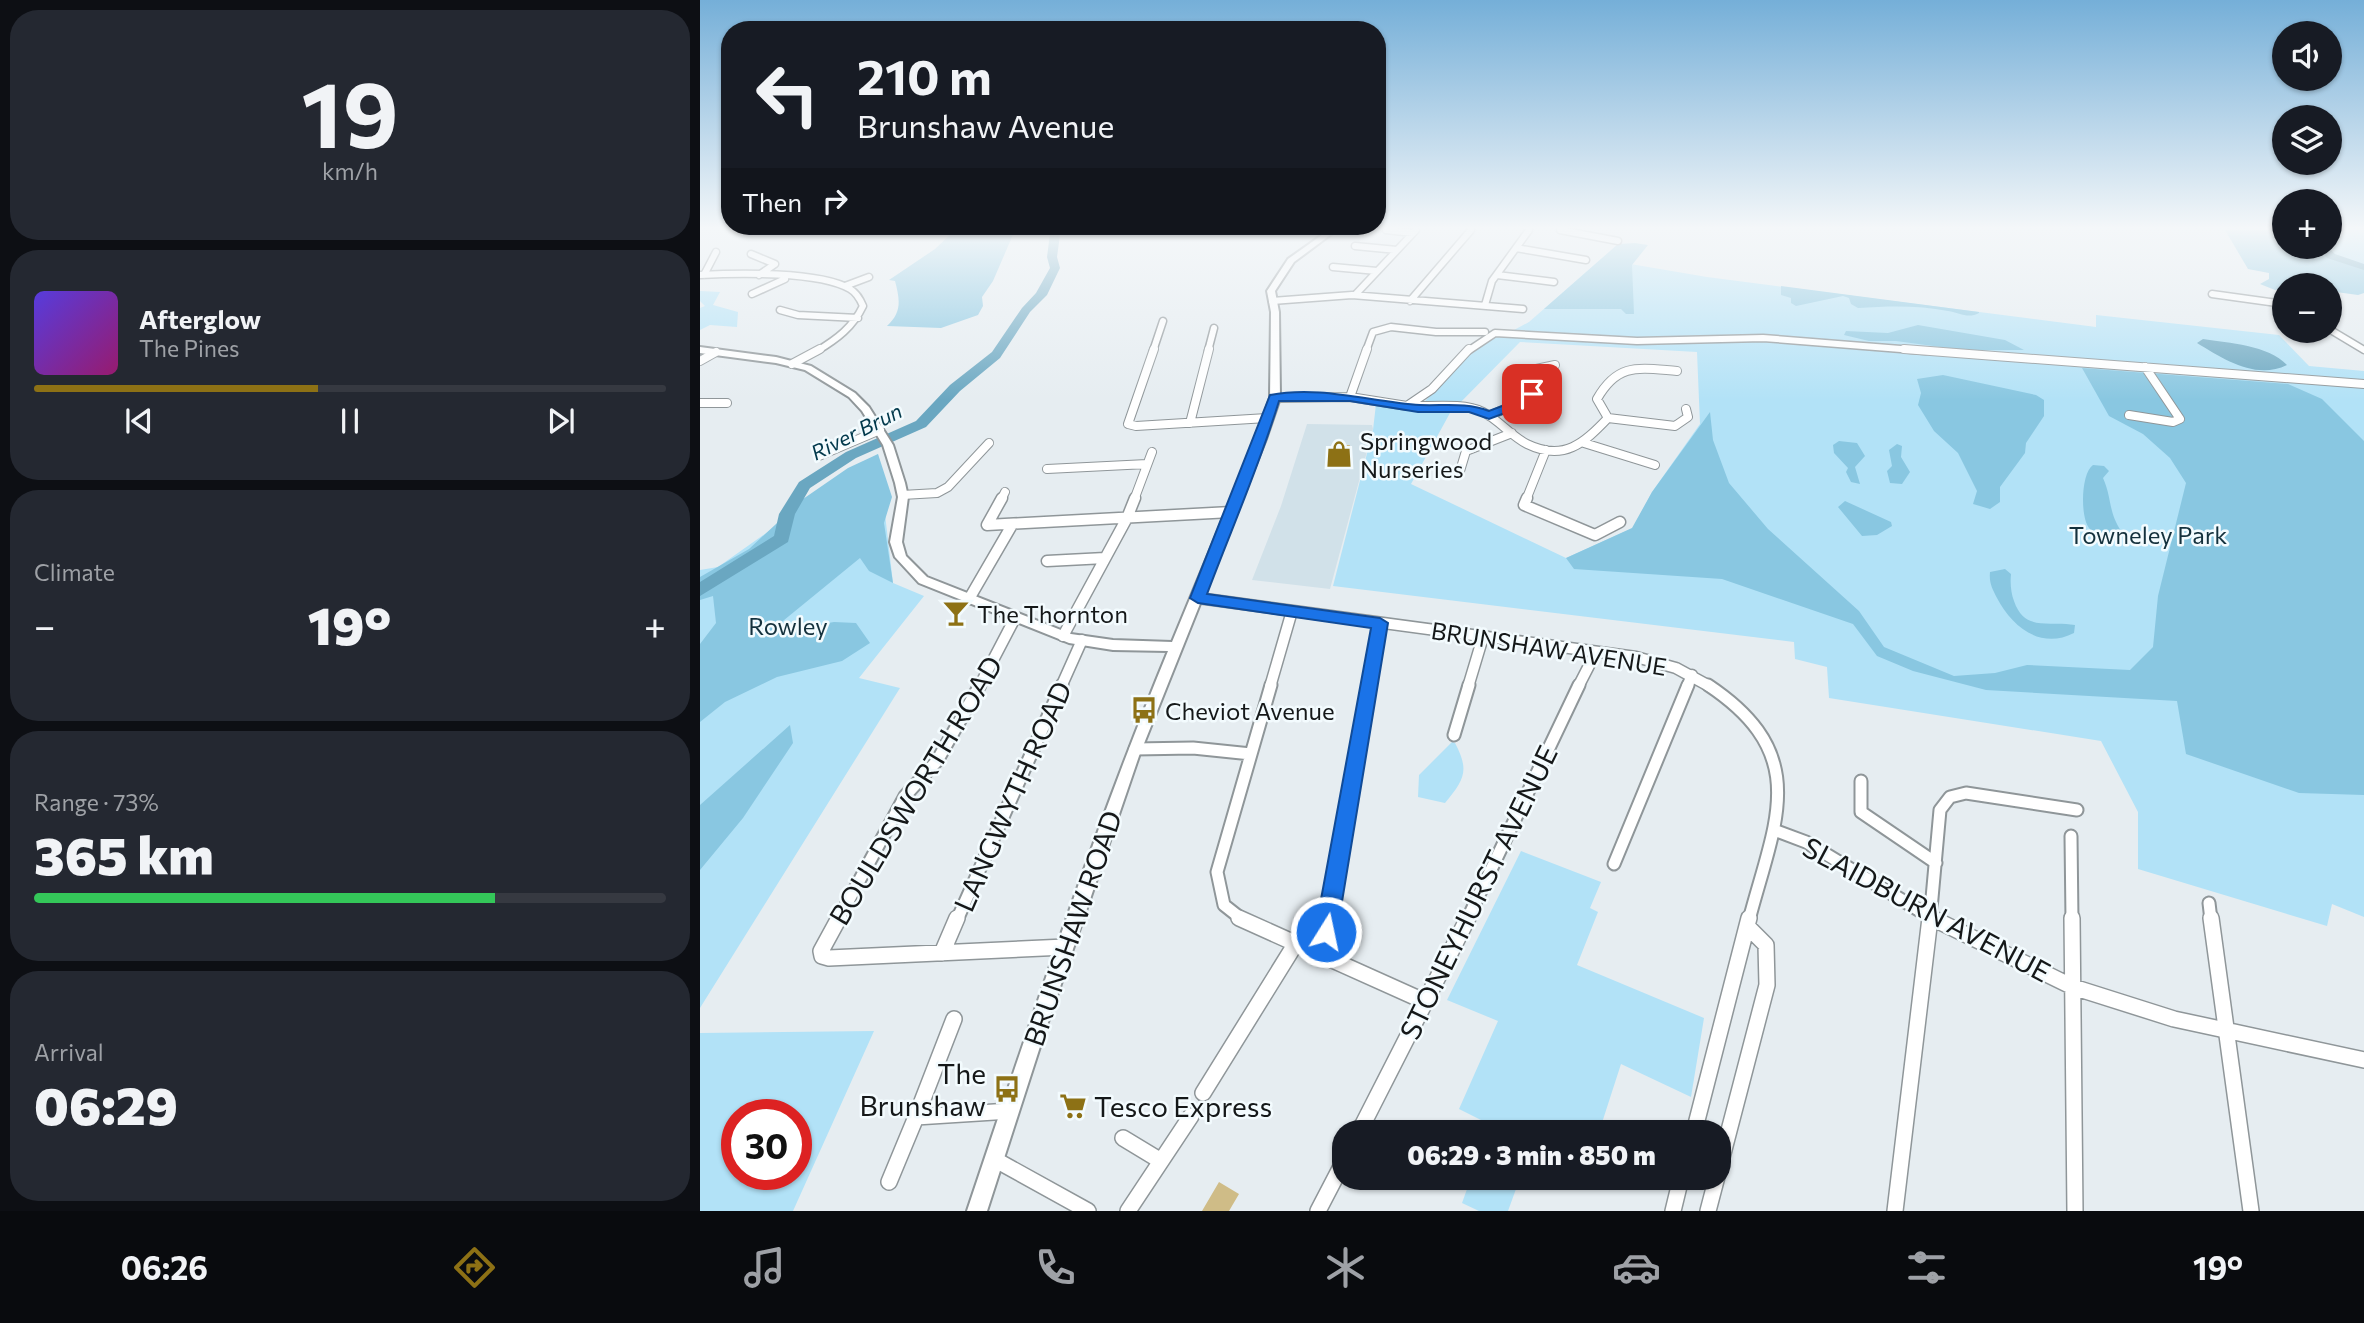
<!DOCTYPE html>
<meta charset="utf-8">
<style>
:root{--surface:#171b24;--page:#242831;--text:#f1f3f6;--muted:#9ea1a6;--line:#363941;--accent:#8d7115}
body{margin:0;font-family:Commissioner,sans-serif;background:var(--page);color:var(--text);height:100vh;display:flex;flex-direction:column;font-size:26px;white-space:nowrap}
*{box-sizing:border-box;margin:0}
p{font-size:23px;color:var(--muted)}
.icon{flex:none;width:38px;height:38px;fill:none;stroke:currentColor;stroke-width:2;stroke-linecap:round;stroke-linejoin:round}
.map{position:relative;flex:1;overflow:hidden}
.details{display:flex;flex-direction:column;gap:10px;padding:10px;background:#0d0f14;width:700px}
.details>*{flex:none}
.guide{position:absolute;left:21px;top:21px;width:665px;height:214px;border-radius:28px;box-shadow:0 2px 5px #0004;background:#171b24;color:var(--text);overflow:hidden}
.controls{position:absolute;left:1572px;top:21px;display:grid;gap:14px}
.controls a{display:grid;place-items:center;width:70px;height:70px;border-radius:50%;background:var(--surface);box-shadow:0 2px 5px #0004;font-size:35px}
.speed{position:absolute;left:21px;top:1099px;display:flex;gap:14px;font-size:35px;font-weight:700;text-align:center}
.speed>*{display:grid;place-content:center;width:91px;height:91px;border-radius:50%;background:var(--surface);box-shadow:0 2px 5px #0004;line-height:1}
.speed .limit{border:10px solid #d22;background:#fff;color:#111}
.pin{position:absolute;display:grid;place-items:center;width:60px;height:60px;color:#fff;margin:-30px;border-radius:14px;box-shadow:0 4px 10px #0006}
.me{position:absolute;width:77px;margin:-38px;rotate:10deg;stroke-linejoin:round;filter:drop-shadow(0 0 5px #0008)}
.turn{display:flex;align-items:center;gap:24px;height:147px;padding:0 21px;font-size:32px}
.turn .icon{width:91px;height:91px;stroke-width:2.5}
.turn b{display:block;font-size:49px;line-height:60px}
.then{display:flex;align-items:center;height:66px;padding:0 21px;background:#0003;gap:14px;font-size:26px}
.big{font-size:52px;font-weight:800;line-height:1.1}
.details .widget{flex:1;display:flex;flex-direction:column;justify-content:center;gap:10px;min-width:0;padding:0 24px;border-radius:28px;background:var(--page)}
.details .dial{align-items:center;gap:0}
.dial b{font-size:91px;line-height:1}
.song{display:flex;align-items:center;gap:21px}
.cover{width:84px;height:84px;border-radius:10px;background:linear-gradient(135deg,hsl(250 70% 55%),hsl(320 70% 35%))}
.played{height:7px;border-radius:4px;background:linear-gradient(90deg,var(--accent) 45%,var(--line) 45%)}
.keys{display:flex;justify-content:space-around;direction:ltr}
.heat{display:flex;justify-content:space-between;align-items:center;font-size:38px;direction:ltr}
.charge{height:10px;border-radius:5px;background:linear-gradient(90deg,#34c759 73%,var(--line) 0)}
.trip{position:absolute;left:632px;top:1120px;width:399px;height:70px;border-radius:28px;background:var(--surface);box-shadow:0 2px 5px #0004;font-weight:800;line-height:70px;text-align:center}
.tab-bar{display:flex;height:112px;justify-content:space-around;align-items:center;background:#090b0e;color:var(--muted)}
.tab-bar .icon{width:49px;height:49px}
.tab-bar .active{color:var(--accent)}
.tab-bar b{font-size:32px;color:var(--text)}
main{display:flex;flex:1;min-height:0}
.map>svg:first-child{display:block}
</style>
<main>
<section class="details">
<div class="widget dial"><b>19</b><p>km/h</p></div>
<div class="widget">
<div class="song"><i class="cover"></i><div><b>Afterglow</b><p>The Pines</p></div></div>
<div class="played"></div>
<div class="keys"><svg class="icon" aria-label="previous" viewBox="0 0 24 24"><path d="M18 5L8 12l10 7zM5 5v14"/></svg><svg class="icon" aria-label="pause" viewBox="0 0 24 24"><path d="M8 5v14M16 5v14"/></svg><svg class="icon" aria-label="next" viewBox="0 0 24 24"><path d="M6 5l10 7-10 7zM19 5v14"/></svg></div>
</div>
<div class="widget"><p>Climate</p>
<div class="heat"><a>−</a><b class="big">19°</b><a>+</a></div>
</div>
<div class="widget"><p>Range · 73%</p><b class="big">365 km</b><div class="charge"></div></div>
<div class="widget"><p>Arrival</p><b class="big">06:29</b></div>
</section>
<div class="map">
<svg width="1664" height="1211" viewBox="0 0 1664 1211">
<rect width="100%" height="100%" fill="#e6edf1"/>
<path fill="#d1e1e9" d="M 607,424 L 672,425 L 673,429 L 630,589 L 552,580 L 581,506 Z"/>
<path fill="#b2e2f7" fill-rule="evenodd" d="M 1632,230 L 1664,230 L 1664,266 L 1635,256 L 1626,248 L 1629,247 Z
M 901,259 L 1007,277 L 1396,327 L 1396,315 L 1579,335 L 1609,366 L 1664,371 L 1664,917 L 1632,904 L 1627,926 L 1438,869 L 1438,812 L 1401,741 L 1129,698 L 1127,667 L 1095,659 L 1094,642 L 633,586 L 673,430 L 676,404 L 716,411 L 759,364 L 795,335 L 814,330 L 829,322 ZM 820,342 L 997,352 L 1000,424 L 952,492 L 933,528 L 866,558 L 711,484 L 750,413 Z
M 0,291 L 20,292 L 13,305 L 38,312 L 37,327 L 10,325 L 0,330 L 0,308 L 5,306 L 0,301 Z
M 178,454 L 193,583 L 224,596 L 159,678 L 200,688 L 0,1008 L 0,570 L 18,567 Z
M 752,742 L 755,743 C 770,771 764,780 745,803 L 718,797 L 719,775 Z
M 821,851 L 901,882 L 890,908 L 898,912 L 877,965 L 1004,1018 L 991,1097 L 921,1064 L 899,1132 L 789,1132 L 791,1125 L 759,1109 L 798,1021 L 747,1000 Z
M 174,1031 L 93,1211 L 0,1211 L 0,1033 ZM 37,1115 L 96,1115 L 96,1174 L 37,1174 Z
M 771,1178 L 820,1178 L 808,1211 L 779,1211 L 762,1203 Z"/>
<path fill="#89c7e1" d="M 255,230 L 315,230 L 293,281 L 282,297 L 283,306 L 278,315 L 241,328 L 187,326 C 202,312 200,300 195,281 L 189,280 L 235,249 Z
M 1525,230 L 1584,230 L 1584,247 L 1619,247 L 1629,256 L 1664,269 L 1664,293 L 1658,295 L 1629,291 L 1629,285 L 1584,285 L 1584,288 L 1575,290 L 1560,284 L 1569,279 L 1569,273 L 1548,269 Z
M 935,243 L 948,245 L 932,265 L 934,314 L 926,314 L 921,309 L 844,309 L 918,244 Z
M 1081,286 L 1279,312 L 1279,313 C 1268,319 1260,313 1248,311 C 1219,305 1188,306 1158,308 L 1151,304 L 1149,298 L 1143,296 L 1096,306 L 1091,303 L 1091,298 L 1081,295 Z
M 1218,325 L 1305,340 L 1324,350 L 1263,350 L 1196,341 L 1169,341 L 1144,335 L 1146,331 L 1188,333 Z
M 1382,368 L 1588,384 L 1622,399 L 1664,441 L 1664,795 L 1599,793 L 1486,754 L 1477,701 L 1286,690 L 1213,671 L 1177,656 L 1153,624 L 1022,579 L 874,569 L 866,558 L 932,528 L 952,492 L 1010,412 L 1013,440 L 1029,483 L 1068,529 L 1159,611 L 1184,647 L 1254,676 L 1295,673 L 1327,665 L 1430,670 L 1453,647 L 1458,596 L 1486,483 L 1470,458 L 1443,434 L 1409,416 Z
M 1243,375 L 1336,395 L 1344,400 L 1344,416 L 1326,443 L 1325,453 L 1300,487 L 1300,502 L 1290,509 L 1273,504 L 1277,491 L 1258,453 L 1234,431 L 1218,405 L 1221,393 L 1217,379 Z
M 1139,441 L 1157,443 L 1165,456 L 1155,467 L 1160,484 L 1151,482 L 1146,472 L 1148,468 L 1134,453 L 1133,445 Z
M 1197,444 L 1202,446 L 1201,457 L 1210,472 L 1202,484 L 1190,483 L 1187,471 L 1192,466 L 1189,450 Z
M 178,454 L 192,497 L 184,523 L 193,583 L 169,571 L 160,558 L 67,634 L 134,622 L 156,623 L 170,643 L 142,661 L 77,677 L 25,702 L 0,722 L 0,644 L 16,623 L 13,596 L 0,600 L 0,577 L 49,549 L 103,499 L 148,468 Z
M 1393,465 L 1404,466 L 1409,471 L 1403,478 C 1412,498 1408,511 1421,531 L 1415,539 L 1402,539 C 1398,536 1392,532 1389,528 C 1380,516 1381,473 1393,465 Z
M 1145,501 L 1191,522 L 1192,526 L 1177,535 L 1162,536 L 1138,507 Z
M 1305,569 L 1311,574 C 1310,583 1311,593 1314,601 C 1325,633 1350,620 1375,625 L 1374,633 C 1341,650 1312,627 1297,598 C 1292,588 1289,583 1290,572 Z
M 90,725 L 93,743 L 43,818 L 0,870 L 0,805 Z"/>
<path fill="#6aa7c1" d="M 1503,339 C 1529,343 1568,345 1587,365 C 1556,380 1525,360 1497,343 Z"/>
<g fill="none" stroke-linecap="round" stroke-linejoin="round">
<path fill="#6aa7c1" fill-rule="evenodd" d="M 355,230 L 367,230 L 360,235 L 357,257 L 360,268 L 347,295 L 330,312 L 300,358 L 260,391 L 226,427 L 156,458 L 110,488 L 95,514 L 88,542 L 0,596 L 0,582 L 74,536 L 79,514 L 99,482 L 146,452 L 216,421 L 250,385 L 292,352 L 322,308 L 336,293 L 350,268 L 347,257 L 350,234 Z
M 1618,247 L 1628,247 L 1635,254 L 1664,264 L 1664,270 L 1627,258 Z"/>
</g>
<path fill="#cfbc87" d="M 634,445 L 650,445 L 645,462 L 628,462 Z
M 519,1182 L 539,1194 L 529,1211 L 502,1211 Z"/>
<g fill="none" stroke-linecap="round" stroke-linejoin="round">
<defs>
<path id="minor-far4" d="M 686,230 L 713,233
M 860,230 L 918,241
M 655,246 L 697,250
M 816,248 L 886,260
M 51,254 L 75,264 L 59,275
M 633,267 L 677,271
M 0,275 C 36,273 120,271 150,289 C 157,293 160,299 163,306 C 153,327 137,339 117,351
M 4,275 L 16,252
M 797,275 L 854,282
M 145,286 L 169,277
M 52,294 L 85,279
M 1512,294 L 1584,304
M 655,295 L 716,230
M 572,301 L 652,295 L 823,309
M 710,301 L 771,230
M 785,305 L 792,281 L 829,230
M 80,310 L 98,315 L 158,318
M 1629,329 L 1664,350
M 453,351 L 463,321
M 508,351 L 514,328
M 666,351 L 673,332 L 691,327 L 736,332 L 785,332
M 768,351 L 795,333 L 937,341 L 1063,338 L 1226,351"/>
<path id="minor-far3" d="M 454,349 L 428,424 L 436,426 L 567,418
M 1204,349 L 1664,384
M 0,361 L 16,352
M 92,364 L 120,349
M 650,397 L 667,349
M 575,398 L 650,397 L 707,406 L 732,389 L 769,349
M 0,403 L 27,403
M 707,406 C 729,407 763,402 783,412 C 799,420 811,436 827,444 C 864,462 884,443 908,418 L 897,399 C 918,362 939,368 977,371
M 1429,415 L 1473,422 L 1480,419 L 1445,367
M 789,416 L 829,398 L 832,394 L 823,377 L 827,371 L 855,365
M 908,418 L 975,426 L 988,417 L 986,409
M 490,423 L 509,349
M 884,443 L 955,465
M 119,456 L 180,430
M 347,469 L 447,464
M 760,471 L 766,451 L 812,433
M 202,495 L 237,493 L 248,487 L 289,443
M 301,500 L 305,492
M 434,500 L 452,452
M 826,500 L 846,450"/>
<path id="minor-far2" d="M 302,498 L 287,525 L 531,512
M 827,498 L 824,505 L 895,535 L 920,522
M 347,561 L 405,558
M 498,598 L 936,657 L 976,668 L 1011,687
M 269,599 L 312,525
M 363,636 L 427,518 L 435,498
M 279,687 L 315,618
M 361,687 L 382,640
M 570,687 L 592,611
M 669,687 L 680,623
M 768,687 L 783,637
M 878,687 L 896,652
M 987,687 L 992,675"/>
<path id="minor-far1" d="M 1008,685 C 1113,755 1075,821 1049,920
M 754,735 L 769,685
M 435,749 L 493,748 L 551,754
M 1161,781 L 1161,812 L 1236,863
M 1074,830 L 1106,842 L 1235,920
M 1371,836 L 1372,920
M 914,864 L 988,685
M 1509,903 L 1511,920
M 138,920 L 205,796 L 237,761 L 280,685
M 257,920 L 362,685
M 543,920 L 524,905 L 517,872 L 571,685
M 628,920 L 669,685
M 767,920 L 879,685
M 1230,920 L 1240,810 L 1250,797 L 1266,793 L 1377,810"/>
<path id="minor" d="M 139,918 L 121,951 L 122,956 L 129,958 L 365,947
M 539,918 L 726,1002
M 1232,918 L 1373,987 L 1474,1019 L 1664,1060
M 1372,918 L 1375,1211
M 1511,918 L 1551,1211
M 242,953 L 257,918
M 622,953 L 628,918
M 254,1019 L 216,1117 L 310,1111
M 503,1093 L 596,943
M 659,1132 L 768,918
M 994,1132 L 1049,918
M 423,1138 L 461,1161
M 294,1159 L 388,1211
M 189,1182 L 216,1117
M 428,1211 L 491,1116
M 618,1211 L 644,1161
M 973,1211 L 981,1178
M 1008,1211 L 1067,985 L 1066,945 L 1049,928
M 1195,1211 L 1230,918"/>
<path id="tertiary" d="M 629,230 L 637,230 L 594,262 L 575,291 L 579,312 L 580,398 L 566,439 L 439,756 L 346,1028 L 287,1211 L 267,1211 C 330,1023 392,835 468,651 L 413,650 L 369,643 L 219,583 L 195,557 L 190,542 L 198,497 L 195,483 L 183,445 L 162,411 L 149,397 L 105,370 L 76,363 L 0,353 L 0,347 L 76,357 L 111,366 L 155,393 L 169,407 L 193,445 L 205,483 L 208,497 L 202,542 L 206,556 L 227,577 L 371,634 L 413,640 L 472,642 L 556,439 L 570,398 L 571,312 L 567,291 L 588,259 Z"/>
</defs>
<use href="#minor-far4" stroke="#8f9699" stroke-width="9"/>
<use href="#minor-far3" stroke="#8f9699" stroke-width="10"/>
<use href="#minor-far2" stroke="#8f9699" stroke-width="13"/>
<use href="#minor-far1" stroke="#8f9699" stroke-width="15"/>
<use href="#minor" stroke="#8f9699" stroke-width="18"/>
<use href="#tertiary" stroke="#8f9699" stroke-width="4"/>
<use href="#minor-far4" stroke="#fff" stroke-width="6"/>
<use href="#minor-far3" stroke="#fff" stroke-width="8"/>
<use href="#minor-far2" stroke="#fff" stroke-width="10"/>
<use href="#minor-far1" stroke="#fff" stroke-width="11"/>
<use href="#minor" stroke="#fff" stroke-width="15"/>
<use href="#tertiary" fill="#fff" fill-rule="evenodd"/>
</g>
<linearGradient id="sky" x2="0" y2="1"><stop stop-color="#75afd8"/><stop offset="0.57" stop-color="#f4f7f9"/><stop offset="1" stop-color="#f4f7f9" stop-opacity="0"/></linearGradient>
<rect width="1664" height="400" fill="url(#sky)"/>
<path fill="#1a73e8" stroke="#114b97" stroke-width="2" d="M 832,391 L 838,394 L 829,404 L 789,419 L 769,412 L 718,412 L 650,401 L 579,401 C 559,467 531,530 507,594 L 680,618 L 688,623 L 637,932 L 633,939 L 626,942 L 618,939 L 615,932 L 671,628 L 498,603 L 490,598 L 570,395 C 620,385 671,402 720,405 C 744,406 766,402 789,411 L 821,399 Z"/>
<defs>
<symbol id="shop-bare" viewBox="-9 -9 18 18"><path d="M-5-2.5h2.3a2.7 3.5 0 0 1 5.4 0H5L5.5 6h-11ZM-1.5-2.5h3a1.5 2.3 0 0 0-3 0Z" fill="#8d7115" stroke="#f3fbfe" stroke-width="2.5" paint-order="stroke"/></symbol>
<symbol id="bar-bare" viewBox="-9 -9 18 18"><path d="M-6-5H6L.8 .8V4.5H3.5V6h-7V4.5H-.8V.8Z" fill="#8d7115" stroke="#f3fbfe" stroke-width="2.5" paint-order="stroke"/></symbol>
<symbol id="bus-bare" viewBox="-9 -9 18 18"><path d="M-5-6H5V4H4V6H2V4H-2V6H-4V4H-5ZM-3.5-4V0h7V-4ZM-3.5 1.2v1.5H-2V1.2ZM2 1.2v1.5H3.5V1.2Z" fill="#8d7115" stroke="#f3fbfe" stroke-width="2.5" paint-order="stroke"/></symbol>
<symbol id="supermarket-bare" viewBox="-9 -9 18 18"><path d="M-6-5.5h2.5l.6 2H6L4.5 2H-2.5L-4.4-4H-6ZM-1.5 3.2a1.3 1.3 0 1 0 .1 0ZM3 3.2a1.3 1.3 0 1 0 .1 0Z" fill="#8d7115" stroke="#f3fbfe" stroke-width="2.5" paint-order="stroke"/></symbol>
</defs>
<g fill-rule="evenodd">
<use href="#shop-bare" x="620" y="435" width="38" height="38"/>
<use href="#bar-bare" x="237" y="594" width="38" height="38"/>
<use href="#bus-bare" x="425" y="691" width="38" height="38"/>
<use href="#bus-bare" x="288" y="1070" width="38" height="38"/>
<use href="#supermarket-bare" x="354" y="1087" width="38" height="38"/>
</g>
<g text-anchor="middle" dominant-baseline="central" stroke-width="5" stroke-linejoin="round" paint-order="stroke">
<g font-size="21" font-style="italic" fill="#00384b" stroke="#f3fbfe">
<text transform="translate(156 431) rotate(-27)">River Brun</text>
</g>
<g font-size="24" fill="#151819" stroke="#f3fbfe" text-anchor="start">
<text x="660" y="440">Springwood<tspan x="660" dy="28">Nurseries</tspan></text>
<text x="277" y="613">The Thornton</text>
<text x="465" y="710">Cheviot Avenue</text>
</g>
<g font-size="24" fill="#14313d" stroke="#f3fbfe">
<text x="1448" y="534">Towneley Park</text>
<text x="88" y="625">Rowley</text>
</g>
<g font-size="24" fill="#151819" stroke="#f3fbfe">
<text transform="translate(849 648) rotate(9)">BRUNSHAW AVENUE</text>
</g>
<g font-size="28" fill="#151819" stroke="#f3fbfe">
<text transform="translate(215 790) rotate(-59)">BOULDSWORTH ROAD</text>
<text transform="translate(312 796) rotate(-66)">LANGWYTH ROAD</text>
<text transform="translate(778 892) rotate(-64)">STONEYHURST AVENUE</text>
<text transform="translate(1227 909) rotate(28)">SLAIDBURN AVENUE</text>
<text transform="translate(372 928) rotate(-71)">BRUNSHAW ROAD</text>
</g>
<g font-size="28" fill="#151819" stroke="#f3fbfe" text-anchor="end">
<text x="286" y="1073">The<tspan x="286" dy="32">Brunshaw</tspan></text>
<text x="394" y="1106" text-anchor="start">Tesco Express</text>
</g>
</g>
</svg>
<div class="controls">
<a><svg class="icon" aria-label="sound" viewBox="0 0 24 24"><path d="M4 9h4l5-4v14l-5-4H4zM17 9q2 3 0 6"/></svg></a>
<a><svg class="icon" aria-label="layers" viewBox="0 0 24 24"><path d="M12 4l9 5-9 5-9-5zM3 14l9 5 9-5"/></svg></a>
<a>+</a>
<a>−</a>
</div>
<div class="speed"><div class="limit">30</div></div>
<div class="pin" style="left:832px;top:394px;background:#d93025"><svg class="icon" aria-label="arrive" viewBox="0 0 24 24"><path d="M6 21V4h12l-3 4 3 4H6"/></svg></div>
<svg class="me" style="left:626px;top:932px" viewBox="-20 -20 40 40"><circle r="17" fill="#1a73e8" stroke="#fff" stroke-width="3"/><path d="M0-11L8 9 0 5-8 9z" fill="#fff"/></svg>
<div class="trip">06:29 · 3 min · 850 m</div>
<div class="guide">
<div class="turn"><svg class="icon" aria-label="left" viewBox="0 0 24 24"><path d="M17 20v-9H6M10 6l-5 5 5 5"/></svg><div><b>210 m</b>Brunshaw Avenue</div></div>
<div class="then">Then<svg class="icon" aria-label="right" viewBox="0 0 24 24"><path d="M7 20v-9h11M14 6l5 5-5 5"/></svg></div>
</div>
</div>
</main>
<nav class="tab-bar">
<b>06:26</b>
<svg class="icon active" aria-label="directions" viewBox="0 0 24 24"><path d="M12 3l9 9-9 9-9-9zM9 14v-3h6M13 9l2 2-2 2"/></svg>
<svg class="icon" aria-label="music" viewBox="0 0 24 24"><path d="M9 18V5l10-2v13"/><circle cx="6" cy="18" r="3"/><circle cx="16" cy="16" r="3"/></svg>
<svg class="icon" aria-label="phone" viewBox="0 0 24 24"><path d="M5 4h4l2 5-3 2q2 4 5 5l2-3 5 2v4C11 20 4 13 5 4z"/></svg>
<svg class="icon" aria-label="climate" viewBox="0 0 24 24"><path d="M12 3v18M4 7l16 10M4 17L20 7"/></svg>
<svg class="icon" aria-label="car" viewBox="0 0 24 24"><path d="M5 17H2v-5l4-1 3-4h7l3 4 3 1v5h-3M9 17h6M6 11h13"/><circle cx="7" cy="17" r="2"/><circle cx="17" cy="17" r="2"/></svg>
<svg class="icon" aria-label="filters" viewBox="0 0 24 24"><path d="M4 7h16M4 17h16"/><circle cx="9" cy="7" r="2"/><circle cx="15" cy="17" r="2"/></svg>
<b>19°</b>
</nav>
